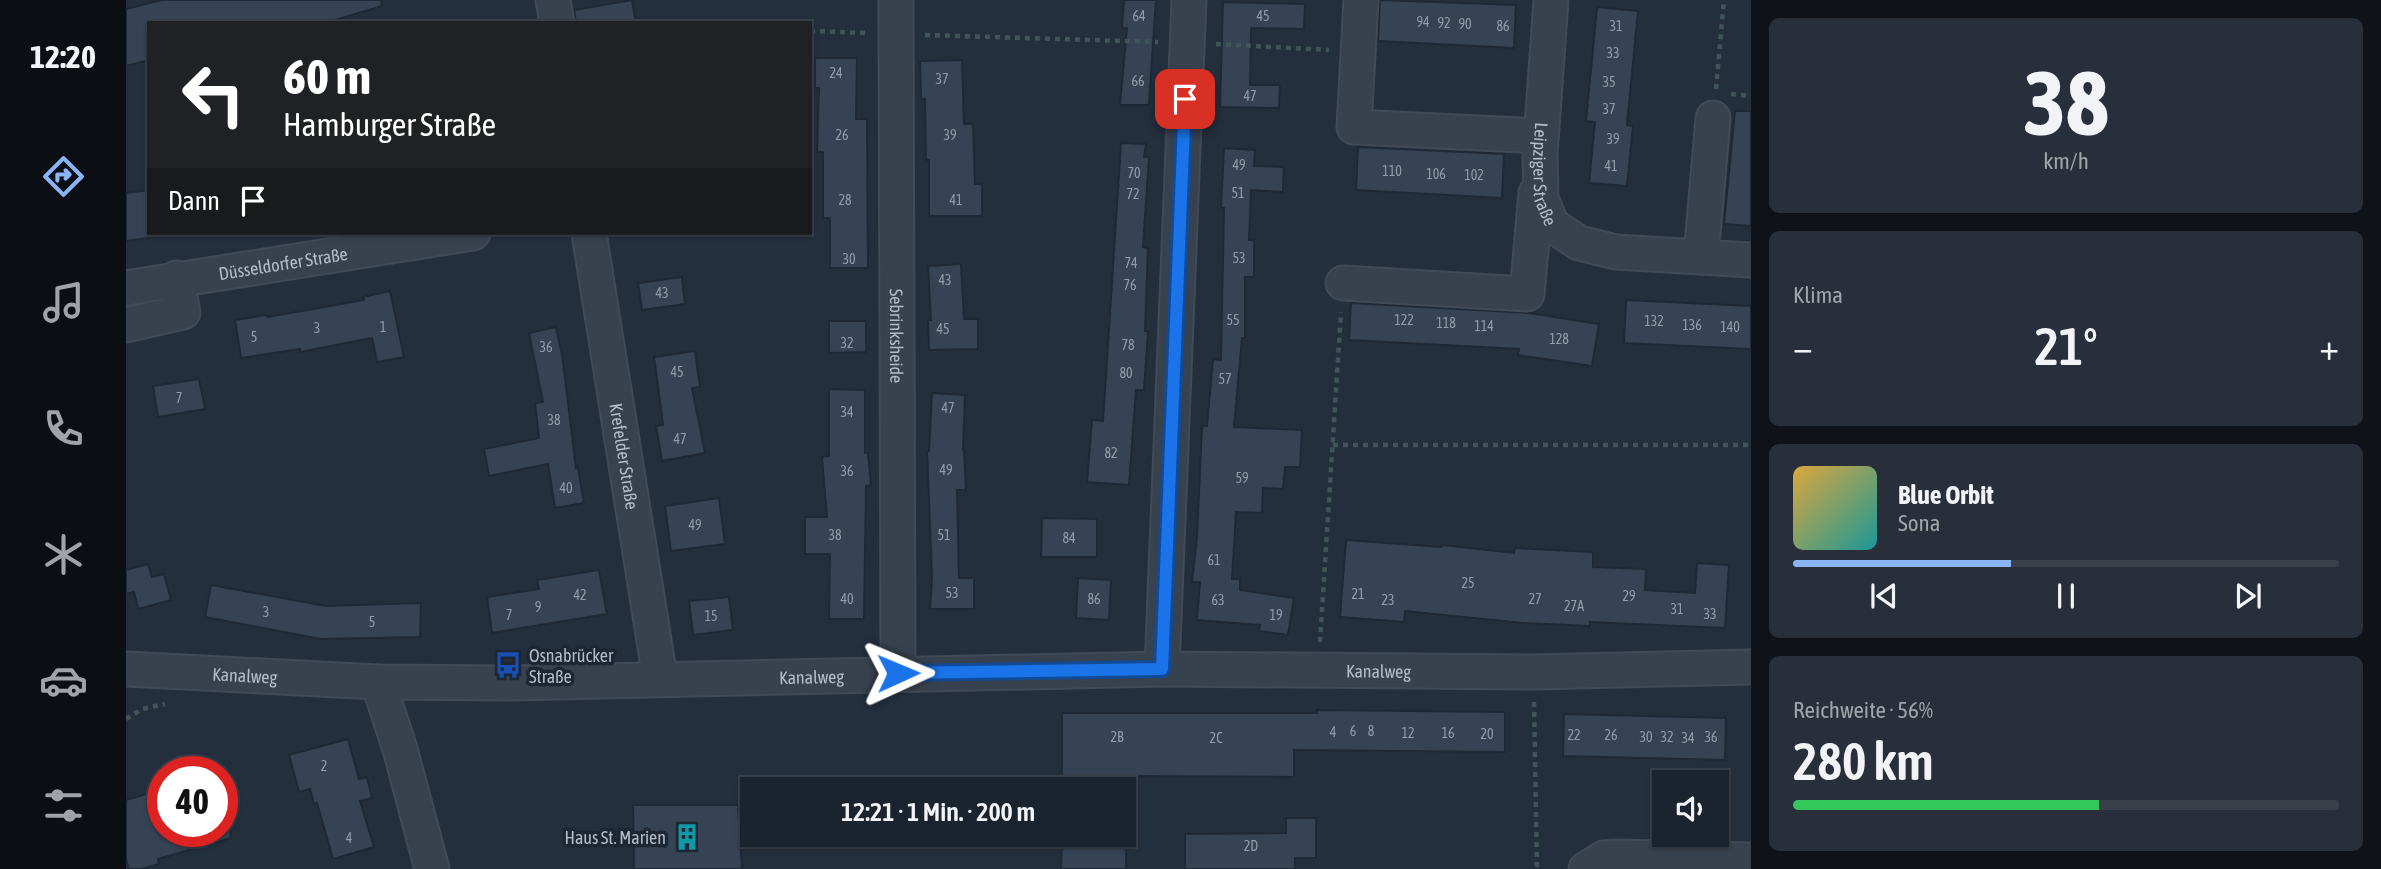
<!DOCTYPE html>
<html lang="de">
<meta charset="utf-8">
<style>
:root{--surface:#1b232e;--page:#282f3a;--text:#f1f3f6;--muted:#a0a4aa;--line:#39404a;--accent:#8ab4f8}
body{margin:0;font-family:"Asap Condensed",sans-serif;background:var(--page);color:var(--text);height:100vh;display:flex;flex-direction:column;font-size:26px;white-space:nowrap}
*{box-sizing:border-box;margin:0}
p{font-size:23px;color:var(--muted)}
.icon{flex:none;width:38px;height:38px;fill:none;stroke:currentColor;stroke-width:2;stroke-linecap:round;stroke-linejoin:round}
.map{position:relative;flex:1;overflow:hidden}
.drawer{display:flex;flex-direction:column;gap:18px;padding:18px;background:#0f1319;width:630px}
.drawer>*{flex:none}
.hud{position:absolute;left:21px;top:21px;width:665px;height:214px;border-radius:0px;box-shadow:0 2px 5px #0004,0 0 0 2px var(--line);background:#202124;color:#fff;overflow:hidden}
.controls{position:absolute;left:1526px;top:770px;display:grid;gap:14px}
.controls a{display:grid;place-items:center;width:77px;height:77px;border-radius:0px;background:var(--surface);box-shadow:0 2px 5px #0004,0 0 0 2px var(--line);font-size:35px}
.speed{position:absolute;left:21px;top:756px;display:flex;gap:14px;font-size:35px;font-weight:700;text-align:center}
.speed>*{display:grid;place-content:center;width:91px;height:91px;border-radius:50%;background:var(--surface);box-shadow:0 2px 5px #0004,0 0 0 2px var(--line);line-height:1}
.speed .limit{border:10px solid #d22;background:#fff;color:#111}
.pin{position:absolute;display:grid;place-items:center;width:60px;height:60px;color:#fff;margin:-30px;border-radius:14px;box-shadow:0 4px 10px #0006}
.me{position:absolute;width:77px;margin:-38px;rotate:89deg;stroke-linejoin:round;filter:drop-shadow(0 0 5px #0008)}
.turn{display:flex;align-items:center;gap:24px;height:147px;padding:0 21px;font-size:32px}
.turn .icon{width:91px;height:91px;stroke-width:2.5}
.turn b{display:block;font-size:49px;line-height:60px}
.then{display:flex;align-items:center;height:66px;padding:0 21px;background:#0003;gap:14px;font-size:26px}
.big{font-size:52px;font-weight:600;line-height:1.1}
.drawer .tile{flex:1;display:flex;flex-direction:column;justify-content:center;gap:10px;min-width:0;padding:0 24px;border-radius:10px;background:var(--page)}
.drawer .dial{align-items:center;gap:0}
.dial b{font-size:91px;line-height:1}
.song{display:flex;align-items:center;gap:21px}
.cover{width:84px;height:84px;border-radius:10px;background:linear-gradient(135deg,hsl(40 70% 55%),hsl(180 70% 35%))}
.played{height:7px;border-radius:4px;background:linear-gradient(90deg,var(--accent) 40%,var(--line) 40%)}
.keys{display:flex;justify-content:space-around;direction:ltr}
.heat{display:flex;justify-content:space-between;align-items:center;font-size:38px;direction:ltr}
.charge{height:10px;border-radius:5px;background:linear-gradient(90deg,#34c759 56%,var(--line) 0)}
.trip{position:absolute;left:614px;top:777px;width:396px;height:70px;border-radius:0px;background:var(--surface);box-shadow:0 2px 5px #0004,0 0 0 2px var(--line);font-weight:600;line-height:70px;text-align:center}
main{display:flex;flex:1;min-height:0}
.tabs{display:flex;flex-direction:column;width:126px;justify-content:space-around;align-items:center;background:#0b0e12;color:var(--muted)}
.tabs .icon{width:49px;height:49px}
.tabs .selected{color:var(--accent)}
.tabs b{font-size:32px;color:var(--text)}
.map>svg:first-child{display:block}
</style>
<main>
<nav class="tabs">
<b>12:20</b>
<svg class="icon selected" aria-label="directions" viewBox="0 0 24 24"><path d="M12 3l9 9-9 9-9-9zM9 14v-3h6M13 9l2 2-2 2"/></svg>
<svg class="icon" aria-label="music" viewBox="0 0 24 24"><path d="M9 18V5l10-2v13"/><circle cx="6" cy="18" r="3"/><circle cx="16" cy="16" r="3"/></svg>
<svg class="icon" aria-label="phone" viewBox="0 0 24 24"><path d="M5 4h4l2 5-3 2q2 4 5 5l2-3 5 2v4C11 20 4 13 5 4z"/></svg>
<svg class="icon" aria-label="climate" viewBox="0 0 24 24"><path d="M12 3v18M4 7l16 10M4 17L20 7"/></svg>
<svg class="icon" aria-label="car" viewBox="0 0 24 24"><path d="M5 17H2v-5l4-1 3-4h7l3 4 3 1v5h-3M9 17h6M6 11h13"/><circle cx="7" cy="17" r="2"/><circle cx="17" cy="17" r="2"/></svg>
<svg class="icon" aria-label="filters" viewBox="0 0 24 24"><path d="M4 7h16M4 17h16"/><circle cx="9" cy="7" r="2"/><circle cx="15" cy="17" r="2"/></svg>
</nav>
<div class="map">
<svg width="1625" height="869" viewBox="0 0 1625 869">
<rect width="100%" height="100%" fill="#242f3e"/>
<path fill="#364354" stroke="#1f2835" stroke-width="2" d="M 36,0 L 255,0 L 256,6 L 199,23 L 23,23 L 23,60 L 0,66 L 0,9 Z
M 506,0 L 510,23 L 450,23 L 448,10 Z
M 998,0 L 1030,0 L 1023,105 L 994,105 L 1001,28 L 996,28 Z
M 1254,0 L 1390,5 L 1388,48 L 1252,41 Z
M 1097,2 L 1179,4 L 1178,29 L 1125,28 L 1124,85 L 1154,85 L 1153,108 L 1094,107 Z
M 1471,7 L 1512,11 L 1501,125 L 1507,126 L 1501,186 L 1463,183 L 1469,122 L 1460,121 Z
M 689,58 L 731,58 L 730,119 L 741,119 L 742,268 L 704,268 L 704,218 L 697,218 L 697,152 L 691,152 L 693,88 L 689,88 Z
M 836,60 L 838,124 L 847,124 L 849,184 L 856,184 L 856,216 L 803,216 L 803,160 L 800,160 L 799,99 L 795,99 L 794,61 Z
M 1609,111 L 1625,111 L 1625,226 L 1598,224 Z
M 995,143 L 1020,144 L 1018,157 L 1023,157 L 1017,247 L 1022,248 L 1019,331 L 1022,331 L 1018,390 L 1010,390 L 1003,485 L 961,482 L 966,420 L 977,421 Z
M 1232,147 L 1378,154 L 1376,198 L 1230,190 Z
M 1098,148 L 1129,150 L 1128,166 L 1158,167 L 1157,192 L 1125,190 L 1123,240 L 1128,240 L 1128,277 L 1119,277 L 1119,338 L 1116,338 L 1108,427 L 1176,430 L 1174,467 L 1159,467 L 1157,489 L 1137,488 L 1136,513 L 1110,512 L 1106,579 L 1114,579 L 1114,590 L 1168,598 L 1162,635 L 1133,631 L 1134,625 L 1071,620 L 1074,582 L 1066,582 L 1071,537 L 1076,426 L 1081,426 L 1087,359 L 1095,360 L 1098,208 L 1095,208 Z
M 23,190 L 23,238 L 0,241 L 0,193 Z
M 835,264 L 838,319 L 852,319 L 852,349 L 803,350 L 802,320 L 805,320 L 802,266 Z
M 556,277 L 559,304 L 516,310 L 512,283 Z
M 264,291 L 278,357 L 251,362 L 246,338 L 174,352 L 174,349 L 115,358 L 109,320 L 141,315 L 142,317 L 238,300 L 237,297 Z
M 1500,300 L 1625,306 L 1625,349 L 1498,343 Z
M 1225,303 L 1403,313 L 1473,324 L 1466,366 L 1392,355 L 1393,349 L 1223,340 Z
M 703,321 L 740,321 L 740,352 L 703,353 Z
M 430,327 L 436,354 L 450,468 L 452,467 L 458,503 L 429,508 L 422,464 L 363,476 L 358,449 L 413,438 L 409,403 L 417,402 L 403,333 Z
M 569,351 L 574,387 L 566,388 L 579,453 L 536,461 L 530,426 L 537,425 L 528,357 Z
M 73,379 L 79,409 L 32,417 L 27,386 Z
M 703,389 L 739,390 L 739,453 L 742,453 L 745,485 L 740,486 L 738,619 L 703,619 L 704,554 L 679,554 L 679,517 L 701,517 L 696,457 L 703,456 Z
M 806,393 L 839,395 L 837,450 L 838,450 L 840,490 L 831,490 L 833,578 L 848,578 L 848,609 L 804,609 L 806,578 L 801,451 L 803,451 Z
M 593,498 L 599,544 L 545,551 L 539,506 Z
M 916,518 L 971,519 L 971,557 L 915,557 Z
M 1220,540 L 1315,547 L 1316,545 L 1388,553 L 1389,548 L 1467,552 L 1467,567 L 1520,569 L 1519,590 L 1569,593 L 1571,563 L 1603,565 L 1599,628 L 1464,622 L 1464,626 L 1397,623 L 1279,611 L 1278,622 L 1214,617 Z
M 22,564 L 26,577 L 38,574 L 45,600 L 12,609 L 8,592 L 0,594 L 0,570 Z
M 473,570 L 481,614 L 366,633 L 361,597 L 413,589 L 411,580 Z
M 952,578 L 985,580 L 983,620 L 950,618 Z
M 85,585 L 200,606 L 295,603 L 294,637 L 195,639 L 79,617 Z
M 603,597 L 607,630 L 567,635 L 563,601 Z
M 1191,710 L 1379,712 L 1379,752 L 1168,750 L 1168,777 L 1000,776 L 1000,789 L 936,789 L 936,713 L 1191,713 Z
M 1438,714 L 1600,718 L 1599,760 L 1437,756 Z
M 222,739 L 233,779 L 241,777 L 246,798 L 234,801 L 248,847 L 207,859 L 191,803 L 188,804 L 184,789 L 173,792 L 163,755 Z
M 37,789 L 37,831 L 104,831 L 105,838 L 32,859 L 33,864 L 16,869 L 3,869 L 0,859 L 0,800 Z
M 507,805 L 612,805 L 616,869 L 508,869 Z
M 1160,818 L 1190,818 L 1190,858 L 1169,858 L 1169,869 L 1059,869 L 1059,834 L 1160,833 Z
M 936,835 L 1000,835 L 1000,869 L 935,869 Z"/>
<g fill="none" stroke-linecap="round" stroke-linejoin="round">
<defs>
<g id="minor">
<path d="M 427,0 L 431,23"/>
<path id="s1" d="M 770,0 L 772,673"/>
<path d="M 1235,0 L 1228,127 L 1415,136"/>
<path id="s2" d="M 1425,0 L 1414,155 L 1415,199 L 1426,225 L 1453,243 L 1490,252 L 1625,260"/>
<path id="s3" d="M 463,233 L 534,678"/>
<path d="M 1575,257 L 1587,118"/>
<path d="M 1217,283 L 1401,294 L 1410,193"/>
<path id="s4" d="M 0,288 L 347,233"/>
<path d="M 0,325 L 57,312 L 50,278"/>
<path id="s5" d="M 0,669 L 252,682 L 384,683 L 1036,669 L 1407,672 L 1625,667"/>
<path d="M 1036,669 L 1063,0"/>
<path d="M 252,682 L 274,749 L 306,869"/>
<path d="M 1460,869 L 1478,858 L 1489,857 L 1625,860"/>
</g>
</defs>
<use href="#minor" stroke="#414a57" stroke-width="37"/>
<path stroke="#3f5557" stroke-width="4.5" stroke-dasharray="5 5" stroke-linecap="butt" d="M 684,31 L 742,33
M 799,35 L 1032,42
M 1090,44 L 1203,50
M 1590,89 L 1598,0
M 1605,94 L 1625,96
M 1207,445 L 1625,445
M 1194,642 L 1215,312
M 1408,702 L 1411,869
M 0,719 L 16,709 L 39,704"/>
<use href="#minor" stroke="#38414e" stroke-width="33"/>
</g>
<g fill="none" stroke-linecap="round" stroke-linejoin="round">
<defs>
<path id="route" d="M 772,673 L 1036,669 L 1059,99"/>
</defs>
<use href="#route" stroke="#114b97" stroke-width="18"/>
<use href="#route" stroke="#1a73e8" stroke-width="12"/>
</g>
<defs>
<symbol id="bus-bare" viewBox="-9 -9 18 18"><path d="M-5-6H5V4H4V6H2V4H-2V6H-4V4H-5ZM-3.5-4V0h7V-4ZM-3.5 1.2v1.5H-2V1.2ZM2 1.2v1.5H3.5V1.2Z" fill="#1a4fb4" stroke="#1d2633" stroke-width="2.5" paint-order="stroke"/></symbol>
<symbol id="building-bare" viewBox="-9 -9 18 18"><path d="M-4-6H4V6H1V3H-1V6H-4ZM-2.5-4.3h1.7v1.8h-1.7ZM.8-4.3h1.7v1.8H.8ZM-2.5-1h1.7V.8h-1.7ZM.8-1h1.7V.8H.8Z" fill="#0f9aa8" stroke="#1d2633" stroke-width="2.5" paint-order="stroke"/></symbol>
</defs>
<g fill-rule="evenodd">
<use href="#bus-bare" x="363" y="646" width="38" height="38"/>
<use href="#building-bare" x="542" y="818" width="38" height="38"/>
</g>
<g text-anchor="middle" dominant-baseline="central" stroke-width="7" stroke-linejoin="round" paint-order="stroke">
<g font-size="14" fill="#929caa">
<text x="1013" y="16">64</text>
<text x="1137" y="16">45</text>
<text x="1297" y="22">94</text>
<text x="1318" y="23">92</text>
<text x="1339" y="24">90</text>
<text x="1377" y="26">86</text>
<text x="1490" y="26">31</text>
<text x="1487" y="53">33</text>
<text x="710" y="73">24</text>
<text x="816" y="79">37</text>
<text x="1012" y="81">66</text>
<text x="1483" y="82">35</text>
<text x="1124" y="96">47</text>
<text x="1483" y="109">37</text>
<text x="716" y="135">26</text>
<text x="824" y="135">39</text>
<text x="1487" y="139">39</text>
<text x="1113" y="165">49</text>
<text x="1485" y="166">41</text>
<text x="1266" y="171">110</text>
<text x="1008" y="173">70</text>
<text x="1310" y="174">106</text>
<text x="1348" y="175">102</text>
<text x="1112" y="193">51</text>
<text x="1007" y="194">72</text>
<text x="719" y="200">28</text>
<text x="830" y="200">41</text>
<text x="1113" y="258">53</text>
<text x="723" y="259">30</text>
<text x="1005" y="263">74</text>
<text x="819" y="280">43</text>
<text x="1004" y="285">76</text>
<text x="536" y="293">43</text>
<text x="1107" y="320">55</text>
<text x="1278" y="320">122</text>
<text x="1528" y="321">132</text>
<text x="1320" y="323">118</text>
<text x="1566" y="325">136</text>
<text x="1358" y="326">114</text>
<text x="257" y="327">1</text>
<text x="1604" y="327">140</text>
<text x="191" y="328">3</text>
<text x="817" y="329">45</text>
<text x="128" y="337">5</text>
<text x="1433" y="339">128</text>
<text x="721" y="343">32</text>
<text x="1002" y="345">78</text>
<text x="420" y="347">36</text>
<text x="551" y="372">45</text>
<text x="1000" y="373">80</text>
<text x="1099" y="379">57</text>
<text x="53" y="398">7</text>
<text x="822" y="408">47</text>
<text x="721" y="412">34</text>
<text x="428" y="420">38</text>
<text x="554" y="439">47</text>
<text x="985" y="453">82</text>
<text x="820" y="470">49</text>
<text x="721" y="471">36</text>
<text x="1116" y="478">59</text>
<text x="440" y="488">40</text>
<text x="569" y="525">49</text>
<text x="709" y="535">38</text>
<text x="818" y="535">51</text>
<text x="943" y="538">84</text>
<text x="1088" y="560">61</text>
<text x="1342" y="583">25</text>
<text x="826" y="593">53</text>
<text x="1232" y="594">21</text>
<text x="454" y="595">42</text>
<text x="1503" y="596">29</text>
<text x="721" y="599">40</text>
<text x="968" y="599">86</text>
<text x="1409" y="599">27</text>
<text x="1092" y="600">63</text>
<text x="1262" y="600">23</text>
<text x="1448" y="606">27A</text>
<text x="412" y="607">9</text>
<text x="1551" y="609">31</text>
<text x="140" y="612">3</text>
<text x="1584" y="614">33</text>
<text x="383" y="615">7</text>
<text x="1150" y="615">19</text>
<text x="585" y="616">15</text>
<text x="246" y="622">5</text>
<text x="1227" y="731">6</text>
<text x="1245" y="731">8</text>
<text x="1207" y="732">4</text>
<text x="1282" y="733">12</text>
<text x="1322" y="733">16</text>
<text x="1361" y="734">20</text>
<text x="1448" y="735">22</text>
<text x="1485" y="735">26</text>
<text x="991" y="737">2B</text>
<text x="1520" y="737">30</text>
<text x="1541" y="737">32</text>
<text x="1585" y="737">36</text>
<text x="1090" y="738">2C</text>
<text x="1562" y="738">34</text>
<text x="198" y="766">2</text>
<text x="223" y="838">4</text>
<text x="1125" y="846">2D</text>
</g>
<g font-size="18" fill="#b4bcc9" stroke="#1d2633">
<text stroke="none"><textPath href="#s2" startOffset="175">Leipziger Straße</textPath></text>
<text stroke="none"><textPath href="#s4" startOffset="159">Düsseldorfer Straße</textPath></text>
<text stroke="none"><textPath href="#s1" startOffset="336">Sebrinksheide</textPath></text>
<text stroke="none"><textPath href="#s3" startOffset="226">Krefelder Straße</textPath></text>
<text stroke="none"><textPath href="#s5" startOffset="1253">Kanalweg</textPath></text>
<text stroke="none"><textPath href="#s5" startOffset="686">Kanalweg</textPath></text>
<text stroke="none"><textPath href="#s5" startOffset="119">Kanalweg</textPath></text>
</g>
<g font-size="18" fill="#b4bcc9" stroke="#1d2633" text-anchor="start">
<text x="403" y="655">Osnabrücker<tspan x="403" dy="21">Straße</tspan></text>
<text x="540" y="837" text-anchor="end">Haus St. Marien</text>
</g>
</g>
</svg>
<div class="controls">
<a><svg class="icon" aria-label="sound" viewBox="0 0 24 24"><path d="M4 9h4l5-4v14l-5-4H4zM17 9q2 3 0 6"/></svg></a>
</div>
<div class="speed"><div class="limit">40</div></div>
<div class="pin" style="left:1059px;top:99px;background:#d93025"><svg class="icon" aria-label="arrive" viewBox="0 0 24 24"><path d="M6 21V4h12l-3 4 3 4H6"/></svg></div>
<svg class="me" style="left:772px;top:673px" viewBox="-20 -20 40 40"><path d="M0-17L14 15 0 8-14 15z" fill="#1a73e8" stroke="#fff" stroke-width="4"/></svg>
<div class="trip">12:21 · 1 Min. · 200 m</div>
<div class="hud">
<div class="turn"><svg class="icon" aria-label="left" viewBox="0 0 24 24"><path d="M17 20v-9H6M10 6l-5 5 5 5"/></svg><div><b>60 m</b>Hamburger Straße</div></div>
<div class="then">Dann<svg class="icon" aria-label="arrive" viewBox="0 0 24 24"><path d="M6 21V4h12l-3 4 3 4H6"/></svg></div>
</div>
</div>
<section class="drawer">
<div class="tile dial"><b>38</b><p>km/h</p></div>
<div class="tile"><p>Klima</p>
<div class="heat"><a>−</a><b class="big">21°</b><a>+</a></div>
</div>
<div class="tile">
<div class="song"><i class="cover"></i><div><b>Blue Orbit</b><p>Sona</p></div></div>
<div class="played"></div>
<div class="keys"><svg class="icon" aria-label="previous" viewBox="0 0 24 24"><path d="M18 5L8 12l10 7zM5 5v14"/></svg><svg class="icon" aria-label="pause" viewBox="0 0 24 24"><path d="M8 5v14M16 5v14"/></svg><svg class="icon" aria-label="next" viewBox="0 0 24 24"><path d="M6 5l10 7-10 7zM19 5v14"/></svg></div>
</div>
<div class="tile"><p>Reichweite · 56%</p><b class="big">280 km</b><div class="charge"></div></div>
</section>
</main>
